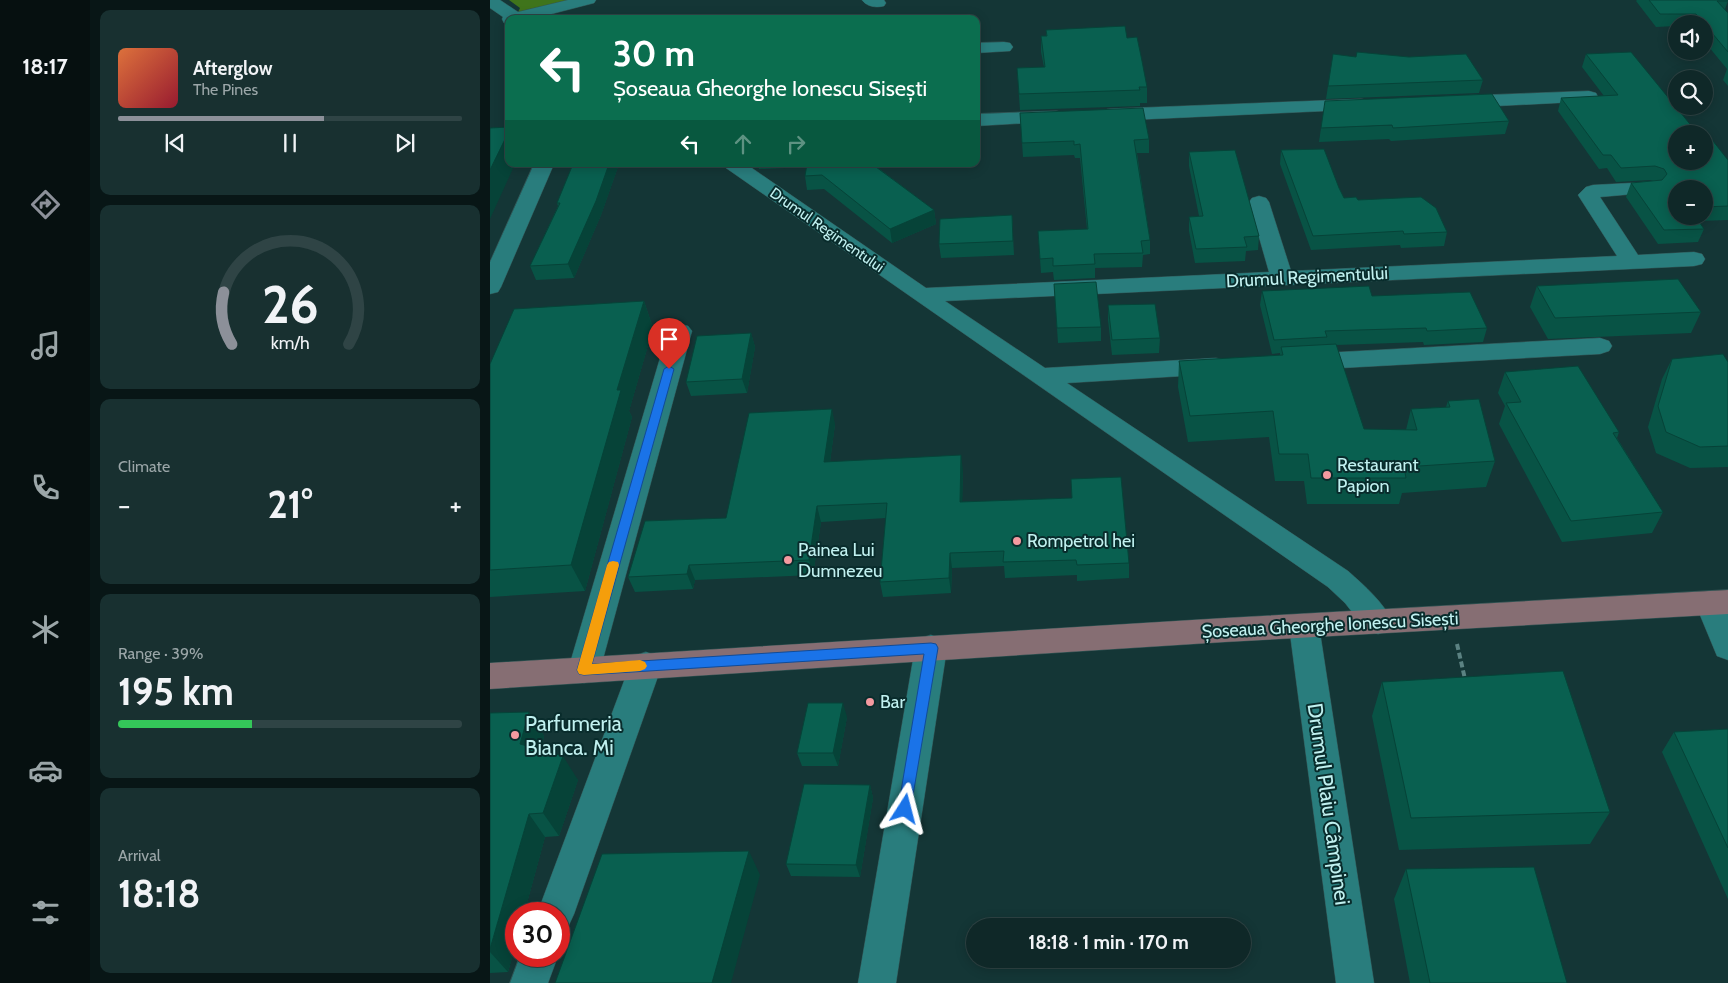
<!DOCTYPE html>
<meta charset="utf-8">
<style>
:root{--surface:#0f2828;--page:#183030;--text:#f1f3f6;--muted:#9ba6a8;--line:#2f4445;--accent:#8c9099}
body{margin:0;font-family:Cabin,sans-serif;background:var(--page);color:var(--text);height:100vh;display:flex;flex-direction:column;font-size:19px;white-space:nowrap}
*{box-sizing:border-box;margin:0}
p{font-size:16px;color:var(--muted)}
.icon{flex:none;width:28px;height:28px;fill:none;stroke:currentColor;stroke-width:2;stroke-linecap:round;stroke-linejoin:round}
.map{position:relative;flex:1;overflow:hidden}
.side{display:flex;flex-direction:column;gap:10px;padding:10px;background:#081616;width:400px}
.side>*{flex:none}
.top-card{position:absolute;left:15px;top:15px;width:475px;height:152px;border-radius:10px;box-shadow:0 2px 12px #0003,0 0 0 1px var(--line);background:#0b6e4f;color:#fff;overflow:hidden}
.tools{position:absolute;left:1178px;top:15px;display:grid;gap:10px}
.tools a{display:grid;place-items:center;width:45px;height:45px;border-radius:50%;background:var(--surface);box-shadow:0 2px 12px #0003,0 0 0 1px var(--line);font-size:25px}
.speed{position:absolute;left:15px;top:902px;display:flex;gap:10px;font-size:25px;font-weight:700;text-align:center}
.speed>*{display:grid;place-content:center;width:65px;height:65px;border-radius:50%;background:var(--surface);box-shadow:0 2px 12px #0003,0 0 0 1px var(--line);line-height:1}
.speed .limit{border:8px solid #d22;background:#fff;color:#111}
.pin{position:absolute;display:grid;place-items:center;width:42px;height:42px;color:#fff;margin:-51px -21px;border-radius:50% 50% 50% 0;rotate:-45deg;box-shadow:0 0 5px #0007}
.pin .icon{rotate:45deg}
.me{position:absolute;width:55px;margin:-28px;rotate:9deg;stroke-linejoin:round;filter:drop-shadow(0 0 4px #0008)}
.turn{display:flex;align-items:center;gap:18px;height:105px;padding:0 25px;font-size:22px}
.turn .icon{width:65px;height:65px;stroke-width:2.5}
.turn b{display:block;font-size:35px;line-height:42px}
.lanes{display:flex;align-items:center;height:48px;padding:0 25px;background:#0003;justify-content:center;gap:25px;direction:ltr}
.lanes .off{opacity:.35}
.big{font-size:38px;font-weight:800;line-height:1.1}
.side .widget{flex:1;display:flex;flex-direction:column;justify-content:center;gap:8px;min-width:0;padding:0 18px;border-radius:10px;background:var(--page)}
.side .dial{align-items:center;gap:0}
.dial svg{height:130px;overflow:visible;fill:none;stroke:var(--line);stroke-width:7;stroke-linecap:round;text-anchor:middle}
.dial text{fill:var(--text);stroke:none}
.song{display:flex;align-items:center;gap:15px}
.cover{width:60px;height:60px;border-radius:8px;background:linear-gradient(135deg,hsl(20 70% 55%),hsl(350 70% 35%))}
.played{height:5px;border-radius:2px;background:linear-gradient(90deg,var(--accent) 60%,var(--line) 60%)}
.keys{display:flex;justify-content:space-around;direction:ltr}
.heat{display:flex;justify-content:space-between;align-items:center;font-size:28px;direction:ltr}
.charge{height:8px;border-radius:4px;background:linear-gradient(90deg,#34c759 39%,var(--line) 0)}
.trip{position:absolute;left:476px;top:918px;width:285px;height:50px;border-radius:25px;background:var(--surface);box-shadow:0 2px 12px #0003,0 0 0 1px var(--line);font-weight:800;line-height:50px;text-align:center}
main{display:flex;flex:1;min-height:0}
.tabs{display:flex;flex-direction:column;width:90px;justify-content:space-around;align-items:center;background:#061010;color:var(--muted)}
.tabs .icon{width:35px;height:35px}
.tabs .selected{color:var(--accent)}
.tabs b{font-size:22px;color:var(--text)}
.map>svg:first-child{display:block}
</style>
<main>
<nav class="tabs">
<b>18:17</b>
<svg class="icon selected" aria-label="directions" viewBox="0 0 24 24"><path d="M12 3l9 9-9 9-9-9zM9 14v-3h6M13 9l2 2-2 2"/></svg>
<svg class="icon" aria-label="music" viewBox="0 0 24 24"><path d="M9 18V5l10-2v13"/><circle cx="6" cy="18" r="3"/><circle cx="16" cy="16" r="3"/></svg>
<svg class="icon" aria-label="phone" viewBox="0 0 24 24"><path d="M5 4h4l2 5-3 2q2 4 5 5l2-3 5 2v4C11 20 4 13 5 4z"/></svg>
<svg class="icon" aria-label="climate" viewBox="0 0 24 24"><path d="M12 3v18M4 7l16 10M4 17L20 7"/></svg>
<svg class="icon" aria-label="car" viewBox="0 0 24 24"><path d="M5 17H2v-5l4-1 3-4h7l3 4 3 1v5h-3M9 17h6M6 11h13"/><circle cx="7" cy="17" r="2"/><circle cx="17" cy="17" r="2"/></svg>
<svg class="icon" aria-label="filters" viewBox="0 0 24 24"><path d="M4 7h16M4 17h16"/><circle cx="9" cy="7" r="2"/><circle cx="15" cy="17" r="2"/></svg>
</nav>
<section class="side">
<div class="widget">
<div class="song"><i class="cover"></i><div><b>Afterglow</b><p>The Pines</p></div></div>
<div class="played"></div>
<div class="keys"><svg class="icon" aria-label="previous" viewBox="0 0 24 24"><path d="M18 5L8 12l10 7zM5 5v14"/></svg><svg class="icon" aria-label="pause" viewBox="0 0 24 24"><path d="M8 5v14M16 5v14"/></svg><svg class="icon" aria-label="next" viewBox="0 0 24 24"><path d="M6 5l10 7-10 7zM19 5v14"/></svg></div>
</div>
<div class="widget dial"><svg viewBox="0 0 100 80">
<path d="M14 69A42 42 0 1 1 86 69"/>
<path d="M14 69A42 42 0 0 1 9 37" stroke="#8c9099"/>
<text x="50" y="56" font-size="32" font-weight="700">26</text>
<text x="50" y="72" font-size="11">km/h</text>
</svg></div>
<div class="widget"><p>Climate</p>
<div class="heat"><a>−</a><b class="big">21°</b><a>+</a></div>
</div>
<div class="widget"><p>Range · 39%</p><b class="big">195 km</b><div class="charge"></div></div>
<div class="widget"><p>Arrival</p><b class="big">18:18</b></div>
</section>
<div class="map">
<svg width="1238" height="983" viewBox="0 0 1238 983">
<rect width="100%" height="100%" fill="#143636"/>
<path fill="#3f741b" d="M 19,0 L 98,0 L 26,17 L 30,8 Z"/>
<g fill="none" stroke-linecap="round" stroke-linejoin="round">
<defs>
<path id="minor" d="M 0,0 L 10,0 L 28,12 L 78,0 L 106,0 L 104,3 L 42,19 L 19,19 L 19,24 L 14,23 L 12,19 L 13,17 L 0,8 Z
M 372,0 L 394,0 L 396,3 L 394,6 C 386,8 377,7 372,0 Z
M 514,42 L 520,43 L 523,47 L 520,51 L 486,53 L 486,43 Z
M 1099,91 L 1106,93 L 1108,97 L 1106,101 L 967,108 L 960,106 L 958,102 L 960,98 L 967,96 Z
M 872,99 L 879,101 L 881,105 L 879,109 L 618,121 L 611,119 L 609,115 L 611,111 L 618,109 Z
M 567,111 L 574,113 L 577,117 L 574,121 L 486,126 L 486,114 Z
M 44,164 L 64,164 L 11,287 L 8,292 L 0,294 L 0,262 Z
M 233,164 L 256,164 L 436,288 L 779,272 L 759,202 L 762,198 L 769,196 L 776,198 L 779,202 L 801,271 L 1127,256 L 1088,195 L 1096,187 L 1103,185 L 1160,182 L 1167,184 L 1170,188 L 1167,192 L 1110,197 L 1148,255 L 1204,252 L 1212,254 L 1215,259 L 1212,264 L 1204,266 L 455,301 L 555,368 L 726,358 L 735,360 L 738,366 L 735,372 L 726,374 L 577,383 L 858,571 C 875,586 893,602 903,622 L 899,631 L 888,634 L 877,631 L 855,603 L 838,587 L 236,168 Z
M 190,324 L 198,326 L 202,331 L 110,670 L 105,679 L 94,683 L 83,679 L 78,670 L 178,331 L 182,326 Z
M 1110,338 L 1119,341 L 1122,346 L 1119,351 L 1110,354 L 814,370 L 805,368 L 802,362 L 805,356 L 814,354 Z
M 1220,591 L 1231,595 L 1238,610 L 1238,660 L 1227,656 L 1205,603 L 1209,595 Z
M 814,614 L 825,617 L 829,626 L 884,983 L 846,983 L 799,626 L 803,617 Z
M 441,635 L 452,639 L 457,648 L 406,983 L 368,983 L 425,648 L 430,639 Z
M 156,652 L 167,656 L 172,665 L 84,914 L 78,927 L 69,930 L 69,914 L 47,914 L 140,665 L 145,656 Z
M 30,956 L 68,956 L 58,983 L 20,983 Z"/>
<path id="major" d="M 1238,590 L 1238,614 L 735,642 L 0,689 L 0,663 L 735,618 Z"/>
</defs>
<use href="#minor" stroke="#325555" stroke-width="1"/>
<use href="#major" stroke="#325555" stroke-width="1"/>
<path stroke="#5b8282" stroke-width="4" stroke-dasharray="6 3" stroke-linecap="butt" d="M 967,644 L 975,679"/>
<use href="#minor" fill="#297d7d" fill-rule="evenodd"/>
<use href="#major" fill="#866e73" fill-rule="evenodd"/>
</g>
<path fill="#085345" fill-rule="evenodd" d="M 1147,0 L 1237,0 L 1238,1 L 1235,9 L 1238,13 L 1238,86 L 1233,80 L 1237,69 L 1214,41 L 1214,24 L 1186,24 L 1186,26 L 1166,27 L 1146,1 Z
M 556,30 L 637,38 L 657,87 L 657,103 L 650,103 L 650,106 L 530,110 L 527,68 L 554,67 L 551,52 L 551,36 L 556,36 Z
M 1096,54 L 1186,134 L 1238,160 L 1238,220 L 1208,221 L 1214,229 L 1208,242 L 1168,244 L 1136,197 L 1141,183 L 1163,181 L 1160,180 L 1126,182 L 1117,168 L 1109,169 L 1068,111 L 1071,98 L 1114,96 L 1092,67 ZM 1214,189 L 1214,216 L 1186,216 Z
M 866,57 L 919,57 L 993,80 L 989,93 L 836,99 L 838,86 Z
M 530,113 L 659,139 L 659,153 L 647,153 L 660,240 L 660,254 L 653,255 L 652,267 L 605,268 L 605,278 L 564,280 L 563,272 L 551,273 L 548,231 L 597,229 L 590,158 L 585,158 L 584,155 L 533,157 Z
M 1019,121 L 1015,134 L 901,141 L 899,139 L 829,142 L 831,128 Z
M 791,150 L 849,188 L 854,198 L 868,200 L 957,232 L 954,246 L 911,248 L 910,245 L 821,250 L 790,164 Z
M 699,152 L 769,236 L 768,250 L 756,251 L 755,261 L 705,263 L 699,231 L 699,217 L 709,216 L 699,166 Z
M 83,164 L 129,164 L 111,215 L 84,278 L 46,280 L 40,266 L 68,206 L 67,203 Z
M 268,164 L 404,164 L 383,164 L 444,210 L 446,224 L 402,243 L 334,189 L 317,190 L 315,176 L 317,167 L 269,169 Z
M 522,215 L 524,255 L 451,258 L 449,244 Z
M 564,284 L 611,327 L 611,341 L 568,343 Z
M 1047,286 L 1211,312 L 1201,333 L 1058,339 L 1040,307 Z
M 772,291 L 882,296 L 997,328 L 993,342 L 934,345 L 933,342 L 846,345 L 874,429 L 916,430 L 921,409 L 956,407 L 958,401 L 1005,461 L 996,487 L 912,493 L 909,504 L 817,504 L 814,481 L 785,481 L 779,437 L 698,442 L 688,387 L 689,361 L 790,355 L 790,353 L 782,354 L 770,305 Z
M 154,301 L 163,328 L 139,411 L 142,417 L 95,591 L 0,597 L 0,364 Z
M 618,305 L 670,338 L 669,353 L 622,355 L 618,320 Z
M 261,333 L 265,347 L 257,393 L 201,396 L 196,382 Z
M 1182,359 L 1238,362 L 1238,467 L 1200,468 L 1166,453 L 1158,427 L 1172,379 Z
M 1015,372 L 1129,432 L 1127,438 L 1173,512 L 1162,533 L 1072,542 L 1009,424 L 1015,406 L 1008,393 Z
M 345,424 L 340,462 L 473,470 L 472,502 L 582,498 L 581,479 L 639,563 L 639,578 L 587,581 L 587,575 L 515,578 L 514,566 L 462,568 L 461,593 L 393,597 L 390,582 L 396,518 L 331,522 L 323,575 L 205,580 L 203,589 L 145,592 L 138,577 L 236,518 Z
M 892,682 L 1120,812 L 1100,844 L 909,850 L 882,716 Z
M 39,712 L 54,736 L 51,750 L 88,780 L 69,836 L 55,837 L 34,914 L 26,914 L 26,943 L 18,972 L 0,973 L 0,713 Z
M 357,717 L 348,766 L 312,766 L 307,753 Z
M 1238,729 L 1238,899 L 1172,752 L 1184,732 Z
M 380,785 L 383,798 L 370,877 L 301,876 L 296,864 Z
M 916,869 L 1077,983 L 920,983 L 904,899 Z"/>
<path fill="#064338" d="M 19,131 L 19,164 L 25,164 L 0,219 L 0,170 Z
M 119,164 L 129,164 L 111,215 L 84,278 L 78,264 Z
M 444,210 L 446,224 L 402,243 L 400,229 Z
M 154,301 L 163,328 L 139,411 L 142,417 L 95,591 L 81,565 L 127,390 Z
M 261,333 L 265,347 L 257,393 L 252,379 Z
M 342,409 L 345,424 L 338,477 L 334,462 Z
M 471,455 L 473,470 L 472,517 L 470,502 Z
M 327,506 L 331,522 L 323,575 L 319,560 Z
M 460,553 L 462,568 L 461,593 L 459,578 Z
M 199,565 L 205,580 L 203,589 L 197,574 Z
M 353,703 L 357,717 L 348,766 L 343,753 Z
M 39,712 L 54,736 L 46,767 L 30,744 Z
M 73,756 L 88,780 L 69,836 L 53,813 Z
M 380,785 L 383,798 L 370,877 L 366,865 Z
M 39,814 L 55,837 L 34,914 L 26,914 L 26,943 L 18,972 L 0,952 L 0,949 Z
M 259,851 L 270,875 L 241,983 L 222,983 Z"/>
<path fill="#096050" stroke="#064338" d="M 1159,0 L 1237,0 L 1238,1 L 1227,1 L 1238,13 L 1238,52 L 1206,14 L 1170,14 Z
M 635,26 L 637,38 L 647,37 L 652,61 L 657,87 L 649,87 L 650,90 L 529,94 L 527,68 L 555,67 L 551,36 L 557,36 L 556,30 Z
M 867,52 L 919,57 L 976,54 L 993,80 L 838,86 L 843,54 L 866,57 Z
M 1141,52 L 1208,134 L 1186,134 L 1186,161 L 1214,161 L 1214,137 L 1219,136 L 1238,160 L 1238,206 L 1214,207 L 1214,189 L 1186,189 L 1186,216 L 1205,216 L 1214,229 L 1174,230 L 1141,183 L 1172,180 L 1177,174 L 1174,169 L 1165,166 L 1131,168 L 1121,155 L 1113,155 L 1071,98 L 1128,95 L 1096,54 Z
M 1002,94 L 1019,121 L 903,128 L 902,125 L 831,128 L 835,101 Z
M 653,108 L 659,139 L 644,140 L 660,240 L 651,241 L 653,253 L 604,254 L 605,264 L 563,266 L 563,258 L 550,259 L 548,231 L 598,229 L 590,144 L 584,145 L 584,141 L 532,143 L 530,113 Z
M 19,127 L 19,131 L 0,170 L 0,128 Z
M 834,149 L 849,188 L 854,198 L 866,197 L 868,200 L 931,197 L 946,208 L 957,232 L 914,234 L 913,231 L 823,236 L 791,150 Z
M 745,150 L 769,236 L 754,237 L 757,247 L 706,249 L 699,217 L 713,216 L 699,152 Z
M 83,164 L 119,164 L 106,201 L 78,264 L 40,266 L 70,203 L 67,203 Z
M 317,164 L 382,164 L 444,210 L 400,229 L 332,175 L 315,176 Z
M 522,215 L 523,241 L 449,244 L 450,219 Z
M 1188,279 L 1211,312 L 1065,318 L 1047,286 Z
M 606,282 L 611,327 L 567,328 L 564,284 Z
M 879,286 L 882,296 L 980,292 L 997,328 L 937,331 L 936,328 L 835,331 L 837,337 L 784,340 L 772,291 Z
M 154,301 L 127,390 L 131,390 L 81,565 L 0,570 L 0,364 L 24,309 Z
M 665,304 L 670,338 L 622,340 L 618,305 Z
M 261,333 L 252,379 L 196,382 L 207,336 Z
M 846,344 L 874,429 L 927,430 L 921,409 L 960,407 L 958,401 L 989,399 L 1005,461 L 914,467 L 916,478 L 821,478 L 818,454 L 789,454 L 783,411 L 700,416 L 689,361 L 793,355 L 791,347 Z
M 1233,354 L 1238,362 L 1238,446 L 1210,447 L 1176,432 L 1168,406 L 1182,359 Z
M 1088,366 L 1129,432 L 1123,433 L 1173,512 L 1081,521 L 1016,403 L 1031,402 L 1015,372 Z
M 342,409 L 334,462 L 471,455 L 470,502 L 582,498 L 581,479 L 631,477 L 639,563 L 587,565 L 586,560 L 513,562 L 514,551 L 460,553 L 459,578 L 390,582 L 397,503 L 327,506 L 319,560 L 199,565 L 197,574 L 138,577 L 155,521 L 236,518 L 259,413 Z
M 1073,671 L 1120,812 L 921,818 L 892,682 Z
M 318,703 L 353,703 L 343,753 L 307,753 Z
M 39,712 L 30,744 L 73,756 L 53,813 L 39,814 L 0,949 L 0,713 Z
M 1238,729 L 1238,848 L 1184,732 Z
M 314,784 L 380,785 L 366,865 L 296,864 Z
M 259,851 L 222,983 L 65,983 L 112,854 Z
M 1044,867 L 1077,983 L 940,983 L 916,869 Z"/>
<path fill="#1a73e8" stroke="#114b97" d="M 179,366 L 184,369 L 102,664 L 441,643 L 446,644 L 448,648 L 420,813 L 415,815 L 410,813 L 408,809 L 434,654 L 94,675 L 89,674 L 87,670 L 174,369 Z"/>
<path fill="#f59e0b" d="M 123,561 L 128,562 L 129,565 L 102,664 L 150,660 L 155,662 L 157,666 L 155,669 L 150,671 L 94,675 L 89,674 L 87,670 L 117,565 L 119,562 Z"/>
<g fill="#f49aa0" stroke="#092c2c" stroke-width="2">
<circle cx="837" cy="475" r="5"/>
<circle cx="527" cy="541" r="5"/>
<circle cx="298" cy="560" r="5"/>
<circle cx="380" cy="702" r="5"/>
<circle cx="25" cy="735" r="5"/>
</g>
<g text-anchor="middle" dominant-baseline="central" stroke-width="4" stroke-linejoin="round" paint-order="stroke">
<g font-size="15" fill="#c1f1f0" stroke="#092c2c">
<text transform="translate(337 230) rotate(35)">Drumul Regimentului</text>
</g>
<g font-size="18" fill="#c1f1f0" stroke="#092c2c">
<text transform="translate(817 277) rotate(-3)">Drumul Regimentului</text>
<text transform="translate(840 625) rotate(-3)">Șoseaua Gheorghe Ionescu Sisești</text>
</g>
<g font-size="18" fill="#c1f1f0" stroke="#092c2c" text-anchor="start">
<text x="847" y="465">Restaurant<tspan x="847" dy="21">Papion</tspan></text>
<text x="537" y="541">Rompetrol hei</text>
<text x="308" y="550">Painea Lui<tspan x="308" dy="21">Dumnezeu</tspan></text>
<text x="390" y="702">Bar</text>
</g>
<g font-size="21" fill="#c1f1f0" stroke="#092c2c" text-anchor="start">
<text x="35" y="723">Parfumeria<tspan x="35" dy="24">Bianca. Mi</tspan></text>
</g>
<g font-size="21" fill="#c1f1f0" stroke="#092c2c">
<text transform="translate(839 804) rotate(82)">Drumul Plaiu Câmpinei</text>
</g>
</g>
</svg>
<div class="tools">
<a><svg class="icon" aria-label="sound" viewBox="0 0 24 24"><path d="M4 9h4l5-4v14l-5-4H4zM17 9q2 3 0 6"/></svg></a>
<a><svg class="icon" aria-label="search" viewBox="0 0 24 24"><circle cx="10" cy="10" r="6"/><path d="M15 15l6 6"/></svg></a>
<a>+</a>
<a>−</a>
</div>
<div class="speed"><div class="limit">30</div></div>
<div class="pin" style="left:179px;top:369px;background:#d93025"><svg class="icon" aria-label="arrive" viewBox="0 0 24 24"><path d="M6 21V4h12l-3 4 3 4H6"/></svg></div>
<svg class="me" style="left:415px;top:809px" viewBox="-20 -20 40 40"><path d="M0-17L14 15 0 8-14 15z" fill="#1a73e8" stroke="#fff" stroke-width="4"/></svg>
<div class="trip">18:18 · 1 min · 170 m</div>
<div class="top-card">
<div class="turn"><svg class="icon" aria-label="left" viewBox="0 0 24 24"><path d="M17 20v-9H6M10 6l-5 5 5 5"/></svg><div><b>30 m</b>Șoseaua Gheorghe Ionescu Sisești</div></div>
<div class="lanes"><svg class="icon" aria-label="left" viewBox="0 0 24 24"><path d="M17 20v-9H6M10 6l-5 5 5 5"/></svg><svg class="icon off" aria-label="ahead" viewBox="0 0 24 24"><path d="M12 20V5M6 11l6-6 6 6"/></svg><svg class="icon off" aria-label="right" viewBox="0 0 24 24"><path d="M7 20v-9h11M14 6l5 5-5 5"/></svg></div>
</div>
</div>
</main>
